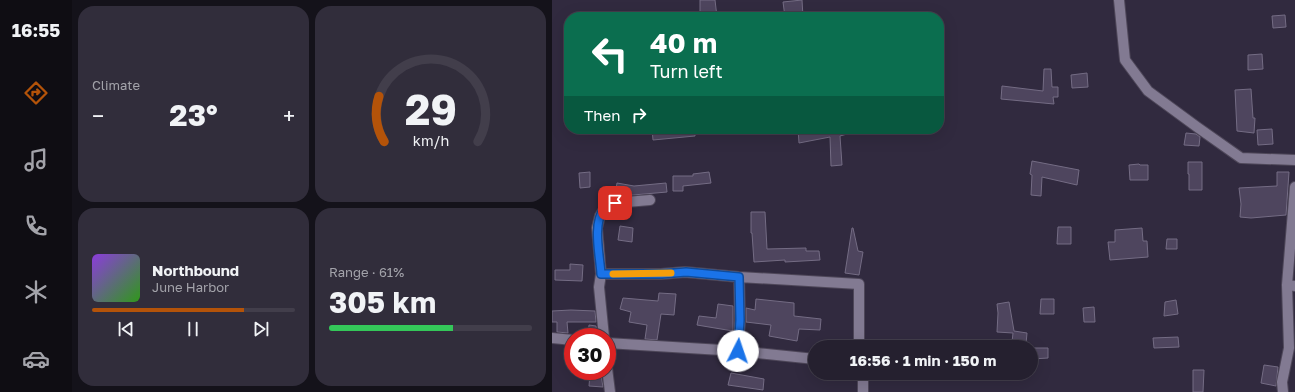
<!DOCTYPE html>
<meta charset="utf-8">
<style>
:root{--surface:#25202f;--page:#312d3b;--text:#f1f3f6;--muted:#a3a3aa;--line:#423e4b;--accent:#b45309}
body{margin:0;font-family:"Golos Text",sans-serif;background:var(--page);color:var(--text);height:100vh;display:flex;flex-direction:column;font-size:15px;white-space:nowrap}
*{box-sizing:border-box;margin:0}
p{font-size:13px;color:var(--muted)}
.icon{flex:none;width:22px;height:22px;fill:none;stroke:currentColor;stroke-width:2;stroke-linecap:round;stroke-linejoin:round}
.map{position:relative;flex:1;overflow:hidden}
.drawer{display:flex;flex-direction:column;gap:6px;padding:6px;background:#14121a;width:480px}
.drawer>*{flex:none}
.hud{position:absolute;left:12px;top:12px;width:380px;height:122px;border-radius:16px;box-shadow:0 4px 16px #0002,0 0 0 1px var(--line);background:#0b6e4f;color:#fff;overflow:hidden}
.speed{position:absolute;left:12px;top:328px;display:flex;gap:8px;font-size:20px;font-weight:700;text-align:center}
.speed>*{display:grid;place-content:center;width:52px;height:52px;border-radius:50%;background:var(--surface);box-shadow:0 4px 16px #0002,0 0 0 1px var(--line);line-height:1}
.speed .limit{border:6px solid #d22;background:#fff;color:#111}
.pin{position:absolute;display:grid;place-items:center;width:34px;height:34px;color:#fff;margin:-17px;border-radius:8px;box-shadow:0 2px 6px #0006}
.me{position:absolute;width:44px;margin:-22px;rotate:4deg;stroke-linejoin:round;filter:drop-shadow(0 0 3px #0008)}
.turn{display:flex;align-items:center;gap:14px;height:84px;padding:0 20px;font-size:18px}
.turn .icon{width:52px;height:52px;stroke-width:2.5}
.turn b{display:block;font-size:28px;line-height:34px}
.then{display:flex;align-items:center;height:38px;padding:0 20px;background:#0003;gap:8px;font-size:15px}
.big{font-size:30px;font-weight:700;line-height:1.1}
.drawer .tile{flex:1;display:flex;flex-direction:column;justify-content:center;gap:6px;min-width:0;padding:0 14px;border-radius:16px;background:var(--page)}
.drawer .dial{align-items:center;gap:0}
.dial svg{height:104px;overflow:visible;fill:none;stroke:var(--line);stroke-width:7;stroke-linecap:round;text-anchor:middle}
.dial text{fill:var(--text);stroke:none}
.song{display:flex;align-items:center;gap:12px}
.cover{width:48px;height:48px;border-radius:6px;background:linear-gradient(135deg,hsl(270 70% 55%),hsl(110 70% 35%))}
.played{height:4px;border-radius:2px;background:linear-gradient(90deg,var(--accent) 75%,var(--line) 75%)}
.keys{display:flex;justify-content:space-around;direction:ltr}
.heat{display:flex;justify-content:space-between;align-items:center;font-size:22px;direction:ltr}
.charge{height:6px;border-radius:3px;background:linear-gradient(90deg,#34c759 61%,var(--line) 0)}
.drawer .tiles{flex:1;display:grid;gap:6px;grid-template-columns:repeat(2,1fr)}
.trip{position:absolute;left:256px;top:340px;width:230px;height:40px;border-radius:20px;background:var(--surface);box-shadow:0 4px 16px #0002,0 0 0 1px var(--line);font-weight:700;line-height:40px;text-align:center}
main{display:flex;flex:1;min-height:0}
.tabs{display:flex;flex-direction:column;width:72px;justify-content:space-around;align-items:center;background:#0f0d13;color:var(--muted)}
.tabs .icon{width:28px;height:28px}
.tabs .on{color:var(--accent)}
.tabs b{font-size:18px;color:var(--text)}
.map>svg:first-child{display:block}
</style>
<main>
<nav class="tabs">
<b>16:55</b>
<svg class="icon on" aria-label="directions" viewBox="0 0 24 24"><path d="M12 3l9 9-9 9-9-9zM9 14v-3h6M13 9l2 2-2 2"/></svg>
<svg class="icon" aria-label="music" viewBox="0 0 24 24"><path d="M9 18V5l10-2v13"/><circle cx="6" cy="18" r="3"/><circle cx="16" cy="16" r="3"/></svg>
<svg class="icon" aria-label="phone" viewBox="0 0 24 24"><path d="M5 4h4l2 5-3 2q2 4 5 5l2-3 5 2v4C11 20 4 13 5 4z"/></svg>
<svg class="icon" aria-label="climate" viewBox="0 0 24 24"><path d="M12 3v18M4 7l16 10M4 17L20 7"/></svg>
<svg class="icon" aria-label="car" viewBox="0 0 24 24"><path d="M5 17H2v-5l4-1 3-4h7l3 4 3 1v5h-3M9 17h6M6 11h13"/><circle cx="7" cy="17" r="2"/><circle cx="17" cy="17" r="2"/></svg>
</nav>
<section class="drawer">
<div class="tiles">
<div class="tile"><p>Climate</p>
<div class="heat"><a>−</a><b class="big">23°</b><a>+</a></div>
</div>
<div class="tile dial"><svg viewBox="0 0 100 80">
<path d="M14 69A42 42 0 1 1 86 69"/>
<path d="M14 69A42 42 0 0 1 10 34" stroke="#b45309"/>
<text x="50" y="56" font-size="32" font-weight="700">29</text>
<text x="50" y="72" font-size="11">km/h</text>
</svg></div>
<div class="tile">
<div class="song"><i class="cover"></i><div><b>Northbound</b><p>June Harbor</p></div></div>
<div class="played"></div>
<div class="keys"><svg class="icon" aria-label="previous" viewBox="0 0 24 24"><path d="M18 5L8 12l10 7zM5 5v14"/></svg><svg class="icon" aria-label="pause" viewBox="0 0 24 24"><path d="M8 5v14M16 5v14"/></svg><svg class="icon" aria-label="next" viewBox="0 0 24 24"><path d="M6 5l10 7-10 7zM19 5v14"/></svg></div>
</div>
<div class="tile"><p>Range · 61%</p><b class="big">305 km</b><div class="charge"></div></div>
</div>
</section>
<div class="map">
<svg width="743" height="392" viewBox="0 0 743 392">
<rect width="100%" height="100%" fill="#312a3f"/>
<path fill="#4e455e" stroke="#746c84" d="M 148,0 L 163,0 L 165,17 L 148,17 Z
M 250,0 L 251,17 L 233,17 L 231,2 Z
M 733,15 L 734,27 L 721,28 L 720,16 Z
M 710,54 L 711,69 L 696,70 L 696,55 Z
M 492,69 L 499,69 L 500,87 L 506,87 L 506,97 L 501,97 L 502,104 L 449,99 L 450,86 L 491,91 Z
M 535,73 L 536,87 L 520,88 L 519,75 Z
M 699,89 L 701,118 L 703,118 L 702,133 L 685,131 L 683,90 Z
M 100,129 L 143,129 L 143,136 L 101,140 Z
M 246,129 L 295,129 L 295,134 L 288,136 L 290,165 L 279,166 L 278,137 L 247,143 Z
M 720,129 L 721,144 L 706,145 L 705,130 Z
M 634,133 L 644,134 L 648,137 L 647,146 L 632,145 Z
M 480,161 L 527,170 L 525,185 L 490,177 L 489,196 L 479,195 L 480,175 L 478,174 Z
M 636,162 L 650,162 L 650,190 L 637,190 L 637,174 L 636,174 Z
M 587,164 L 588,165 L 596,165 L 596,180 L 578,180 L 577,165 Z
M 38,172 L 38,187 L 28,188 L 27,173 Z
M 157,172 L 159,183 L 131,186 L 131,191 L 121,191 L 121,176 L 141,176 L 141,174 Z
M 725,172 L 737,172 L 734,215 L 699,218 L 688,217 L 689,204 L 687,188 L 725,186 Z
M 65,183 L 82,186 L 114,183 L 115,192 L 70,196 L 63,195 Z
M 199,212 L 213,212 L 215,249 L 254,248 L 254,251 L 267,251 L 268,260 L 233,262 L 233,260 L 202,262 L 200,233 L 199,233 Z
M 68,226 L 81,228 L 80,242 L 66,240 Z
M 506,227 L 519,227 L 519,244 L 505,244 Z
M 300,228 L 301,228 L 306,251 L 311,252 L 307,275 L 293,273 Z
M 590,228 L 591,241 L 595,241 L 596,257 L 558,260 L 556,242 L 563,242 L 563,230 Z
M 615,239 L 625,239 L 625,249 L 614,249 Z
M 18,264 L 31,265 L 30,281 L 3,280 L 3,270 L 18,270 Z
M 107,293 L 124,294 L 122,315 L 109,314 L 105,340 L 93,339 L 95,325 L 77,322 L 79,312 L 68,309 L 71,298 L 106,301 Z
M 204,299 L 242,303 L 242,316 L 269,319 L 268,330 L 247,329 L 245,341 L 217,336 L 219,325 L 194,322 L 194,308 L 203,310 Z
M 489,299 L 502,299 L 502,314 L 488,314 Z
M 624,300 L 626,314 L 612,316 L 613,302 Z
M 457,302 L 462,331 L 475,333 L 474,344 L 460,342 L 461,333 L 445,332 L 446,313 L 445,304 Z
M 166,304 L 181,306 L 181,331 L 145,325 L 147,316 L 164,318 Z
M 542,307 L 543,322 L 532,322 L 531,308 Z
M 19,310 L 43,311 L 44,322 L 15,322 L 16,333 L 5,332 L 5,322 L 0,322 L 0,311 Z
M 37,325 L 44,326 L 45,337 L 36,337 Z
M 626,337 L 627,347 L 602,348 L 601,338 Z
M 479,348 L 496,348 L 496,358 L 480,359 Z
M 712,365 L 726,367 L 724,386 L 709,383 Z
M 641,370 L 652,370 L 651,392 L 641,392 Z
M 179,373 L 212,379 L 211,390 L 176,385 Z
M 38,374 L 49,375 L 51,387 L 37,386 Z"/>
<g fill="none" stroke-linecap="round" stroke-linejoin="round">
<defs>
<path id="street" d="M 567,0 L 573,60 L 596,91 L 645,127 L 689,158 L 743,160
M 743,187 L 735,285 L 743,286
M 49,274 L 109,274 L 133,272 L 187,277 L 307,284 L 307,347
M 52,337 L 47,287 L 49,274 L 45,228 L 48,216 L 53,208 L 63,203 L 98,200
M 0,338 L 21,340
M 55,343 L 186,351 L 263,359
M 186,351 L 188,320 L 187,277
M 55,368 L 58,392
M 311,373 L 311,392
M 731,392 L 730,382 L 737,348 L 735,285"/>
</defs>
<use href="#street" stroke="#4e4759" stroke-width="12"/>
<use href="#street" stroke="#827a92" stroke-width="10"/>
</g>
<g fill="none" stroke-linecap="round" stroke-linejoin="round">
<defs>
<path id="route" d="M 63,203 C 59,205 54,206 52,209 C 40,224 48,256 49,274 L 110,274 L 134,272 L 187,277 L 188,320 L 186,351"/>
</defs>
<use href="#route" stroke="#114b97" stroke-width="10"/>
<use href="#route" stroke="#1a73e8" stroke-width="7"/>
<path stroke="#f59e0b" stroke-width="7" d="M 61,274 L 119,273"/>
</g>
</svg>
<div class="speed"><div class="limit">30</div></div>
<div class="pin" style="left:63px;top:203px;background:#d93025"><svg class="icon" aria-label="arrive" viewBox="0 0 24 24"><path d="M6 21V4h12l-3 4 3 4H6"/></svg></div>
<svg class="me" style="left:186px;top:351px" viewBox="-20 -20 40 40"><circle r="19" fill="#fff"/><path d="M0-13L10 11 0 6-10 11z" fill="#1a73e8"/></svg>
<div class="trip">16:56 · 1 min · 150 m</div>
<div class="hud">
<div class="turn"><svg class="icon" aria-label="left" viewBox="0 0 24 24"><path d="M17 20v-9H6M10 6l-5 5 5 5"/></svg><div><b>40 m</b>Turn left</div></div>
<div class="then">Then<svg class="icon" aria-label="right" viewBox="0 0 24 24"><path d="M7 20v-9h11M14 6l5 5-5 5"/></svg></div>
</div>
</div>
</main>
